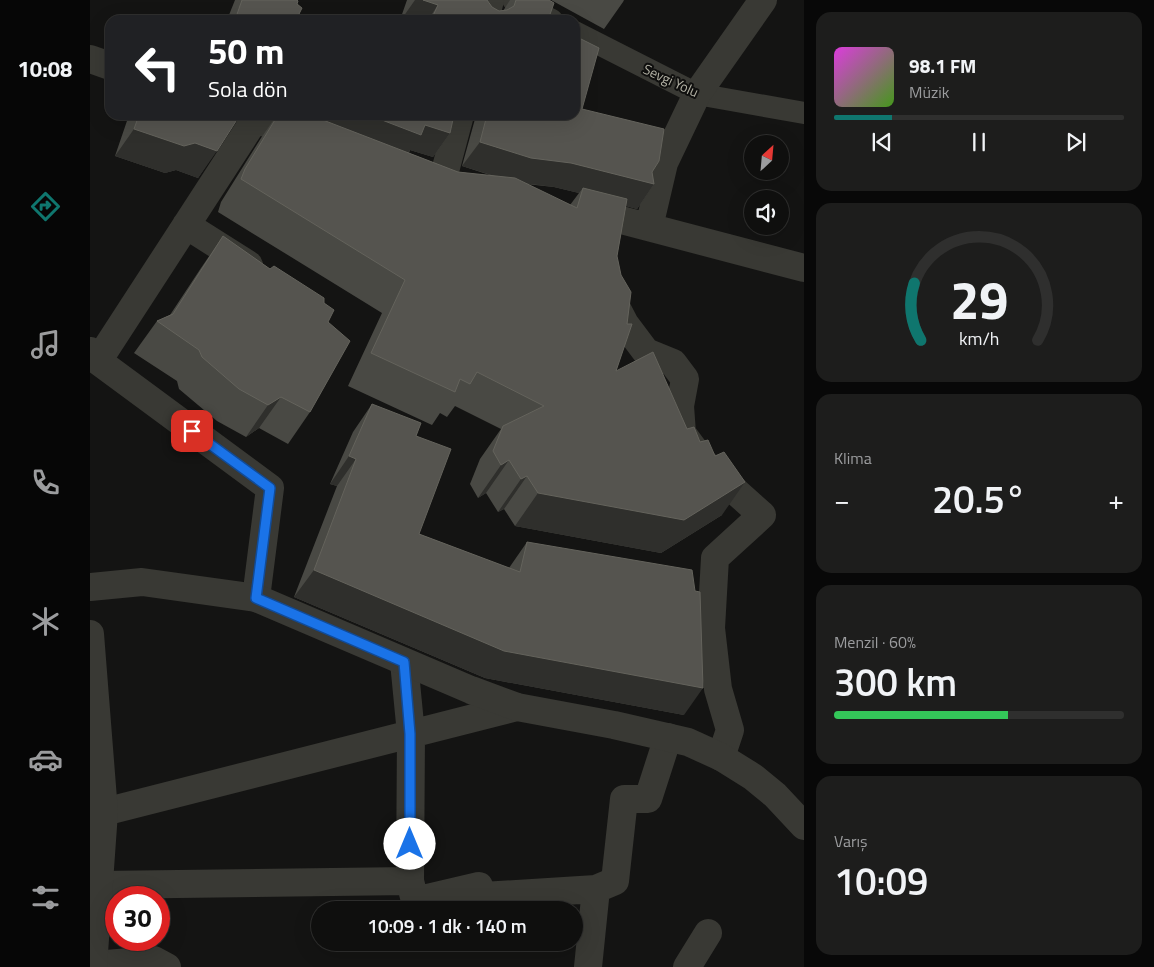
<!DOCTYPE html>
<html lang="tr">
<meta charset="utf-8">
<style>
:root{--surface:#0f0f0e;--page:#1d1d1c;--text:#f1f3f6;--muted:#9b9c9e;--line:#2f2f2e;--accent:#0f766e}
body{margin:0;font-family:"Titillium Web",sans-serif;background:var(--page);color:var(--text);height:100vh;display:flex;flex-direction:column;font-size:19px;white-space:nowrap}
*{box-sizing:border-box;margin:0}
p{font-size:16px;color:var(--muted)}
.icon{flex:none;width:28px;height:28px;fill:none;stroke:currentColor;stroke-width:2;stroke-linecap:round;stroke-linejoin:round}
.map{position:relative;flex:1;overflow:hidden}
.details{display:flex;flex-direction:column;gap:12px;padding:12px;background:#080808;width:350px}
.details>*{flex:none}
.banner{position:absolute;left:15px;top:15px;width:475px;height:105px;border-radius:15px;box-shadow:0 5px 20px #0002,0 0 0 1px var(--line);background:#202124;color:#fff;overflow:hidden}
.needle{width:32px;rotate:26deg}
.buttons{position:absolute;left:654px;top:135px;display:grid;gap:10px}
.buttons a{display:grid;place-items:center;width:45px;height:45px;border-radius:50%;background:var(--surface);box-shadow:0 5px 20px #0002,0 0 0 1px var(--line);font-size:25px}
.speed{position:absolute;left:15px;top:886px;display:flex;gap:10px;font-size:25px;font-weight:700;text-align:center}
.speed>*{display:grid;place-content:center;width:65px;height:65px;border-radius:50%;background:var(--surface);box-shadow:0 5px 20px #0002,0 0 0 1px var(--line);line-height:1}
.speed .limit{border:8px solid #d22;background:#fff;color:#111}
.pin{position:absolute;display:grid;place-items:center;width:42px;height:42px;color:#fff;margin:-21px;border-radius:10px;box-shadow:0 2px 8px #0006}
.me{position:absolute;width:55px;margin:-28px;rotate:0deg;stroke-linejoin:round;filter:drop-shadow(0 0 4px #0008)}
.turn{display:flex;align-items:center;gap:18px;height:105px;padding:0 20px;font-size:22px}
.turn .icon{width:65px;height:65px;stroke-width:2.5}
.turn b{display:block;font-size:35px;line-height:42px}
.big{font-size:38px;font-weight:600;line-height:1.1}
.details .card{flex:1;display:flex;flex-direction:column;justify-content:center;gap:8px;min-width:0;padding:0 18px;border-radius:15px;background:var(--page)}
.details .dial{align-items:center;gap:0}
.dial svg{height:130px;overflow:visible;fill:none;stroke:var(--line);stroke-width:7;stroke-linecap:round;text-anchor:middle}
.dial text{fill:var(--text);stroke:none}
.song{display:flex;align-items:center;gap:15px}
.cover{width:60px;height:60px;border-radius:8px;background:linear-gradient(135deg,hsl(300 70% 55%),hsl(100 70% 35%))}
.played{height:5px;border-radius:2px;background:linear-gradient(90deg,var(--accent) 20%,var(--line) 20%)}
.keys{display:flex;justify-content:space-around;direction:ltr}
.heat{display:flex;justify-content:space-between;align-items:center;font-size:28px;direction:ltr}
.charge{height:8px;border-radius:4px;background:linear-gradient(90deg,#34c759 60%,var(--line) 0)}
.trip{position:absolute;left:221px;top:901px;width:272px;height:50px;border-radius:25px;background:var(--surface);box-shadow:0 5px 20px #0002,0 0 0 1px var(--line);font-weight:600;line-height:50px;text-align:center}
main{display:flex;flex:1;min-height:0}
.menu{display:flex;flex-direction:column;width:90px;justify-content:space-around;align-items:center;background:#060606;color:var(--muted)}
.menu .icon{width:35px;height:35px}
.menu .current{color:var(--accent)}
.menu b{font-size:22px;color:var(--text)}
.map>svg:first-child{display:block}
</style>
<main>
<nav class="menu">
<b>10:08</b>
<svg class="icon current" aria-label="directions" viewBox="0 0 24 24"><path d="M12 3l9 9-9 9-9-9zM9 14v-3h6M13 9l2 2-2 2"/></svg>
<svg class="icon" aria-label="music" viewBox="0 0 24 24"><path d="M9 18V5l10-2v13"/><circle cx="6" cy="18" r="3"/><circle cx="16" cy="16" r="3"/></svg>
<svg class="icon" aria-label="phone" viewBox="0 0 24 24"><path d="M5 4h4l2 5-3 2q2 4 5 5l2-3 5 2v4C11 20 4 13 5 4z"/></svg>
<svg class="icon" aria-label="climate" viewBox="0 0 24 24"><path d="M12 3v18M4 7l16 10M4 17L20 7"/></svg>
<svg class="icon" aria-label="car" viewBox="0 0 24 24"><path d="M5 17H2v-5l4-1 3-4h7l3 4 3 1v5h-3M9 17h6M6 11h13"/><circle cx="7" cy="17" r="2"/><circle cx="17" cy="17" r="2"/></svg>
<svg class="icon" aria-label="filters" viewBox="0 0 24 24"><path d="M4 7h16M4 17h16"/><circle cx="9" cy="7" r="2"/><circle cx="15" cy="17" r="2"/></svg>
</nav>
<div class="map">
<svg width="714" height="967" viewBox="0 0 714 967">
<rect width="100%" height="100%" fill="#141413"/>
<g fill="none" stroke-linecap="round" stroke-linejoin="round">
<path stroke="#393934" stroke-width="22" d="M 423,0 L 462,20
M 485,32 L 607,94 L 714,113"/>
<path stroke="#393934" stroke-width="28" d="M 395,20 L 400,0
M 0,59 L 20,66
M 363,191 L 350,190 L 370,115
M 497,211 L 714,268
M 96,225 L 159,265
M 559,227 L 574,163 L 607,94 L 673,0
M 522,299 L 535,324 L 556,352 L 583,363 L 595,379 L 590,406 L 592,433 L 615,464 L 672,515 L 625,558 L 621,628 L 628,689 L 640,730 L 631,757
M 0,351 L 8,361 L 180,488 L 166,598
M 8,361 L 165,119 L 215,138
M 314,662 L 321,734 L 320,881
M 0,818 L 14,812 L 427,707
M 10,885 L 320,881 L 325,901 L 389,886 L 393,896 L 506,889
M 4,965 L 64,960 L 77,967
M 498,967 L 506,889 L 525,881 L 534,799 L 558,799 L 578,737
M 597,967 L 618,933"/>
<path stroke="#393934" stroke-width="28" d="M 0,587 L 52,582 L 166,598 L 381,690 L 427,707 L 524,725 L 598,742 L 631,757 L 663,777 L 685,795 L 714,826
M 0,634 L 14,812 L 3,967"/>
</g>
<path fill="#494944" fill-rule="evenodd" d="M 145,0 L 207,0 L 207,4 L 209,14 L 223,20 L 137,20 Z
M 317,0 L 397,0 L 402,7 L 409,11 L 413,11 L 420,0 L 459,0 L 458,20 L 310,20 Z
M 461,0 L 534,0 L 533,2 L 514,29 Z
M 492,109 L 562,172 L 564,184 L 547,209 L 536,206 L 527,256 L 526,371 L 632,515 L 571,553 L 425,526 L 414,509 L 408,512 L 396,493 L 388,498 L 380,484 L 390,459 L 411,429 L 365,406 L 357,417 L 350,413 L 342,425 L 258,386 L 292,313 L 128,212 L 131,202 L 171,138 L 187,115 L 364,115 L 360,133 L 343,157 L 320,150 L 319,153 L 368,172 L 403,176 L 372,166 L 385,119 L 385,115 L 485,115 ZM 436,184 L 464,187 L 489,193 L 480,205 Z
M 39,115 L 150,115 L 108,178 L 86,170 L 75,173 L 25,156 Z
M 133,236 L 180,269 L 234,303 L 238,322 L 220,412 L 198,444 L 169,428 L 156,437 L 127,421 L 89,389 L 87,381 L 44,353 L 67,321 L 80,315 L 111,268 Z
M 282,404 L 326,436 L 329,534 L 419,568 L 437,542 L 594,715 L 395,678 L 204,597 L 247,486 L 240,484 L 263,432 Z"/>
<path fill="#2f2f2c" d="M 325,0 L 333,0 L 348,5 L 338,20 L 311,20 Z
M 198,115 L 279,115 L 335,125 L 360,133 L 343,157 L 320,150 L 314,159 Z
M 44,129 L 105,143 L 127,151 L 108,178 L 86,170 L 75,173 L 25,156 Z
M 390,142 L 481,163 L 564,184 L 547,209 L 491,194 L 493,188 L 489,193 L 464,187 L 424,182 L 372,166 Z
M 191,397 L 169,428 L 156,437 L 178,405 Z
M 259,456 L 266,459 L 247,486 L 240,484 Z
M 419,460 L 396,493 L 388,498 L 411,465 Z
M 437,476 L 414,509 L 408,512 L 431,479 Z
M 655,482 L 632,515 L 571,553 L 425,526 L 448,493 Z
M 224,570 L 613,688 L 594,715 L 395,678 L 204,597 Z"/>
<path fill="#55544f" stroke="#64635c" d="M 152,0 L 207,0 L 208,1 L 207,4 L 212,8 L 209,14 L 223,20 L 145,20 Z
M 333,0 L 397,0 L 402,7 L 409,11 L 417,10 L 424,6 L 426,0 L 459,0 L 464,3 L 458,20 L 341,20 L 348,5 Z
M 485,36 L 509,48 L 492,109 L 574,129 L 569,161 L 562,172 L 564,184 L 481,163 L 441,158 L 390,142 L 397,115 L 485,115 Z
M 49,115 L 150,115 L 127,151 L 105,143 L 94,146 L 44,129 Z
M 188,115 L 220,115 L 368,172 L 425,178 L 487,208 L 493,188 L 537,199 L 527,256 L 531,275 L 541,292 L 537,324 L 542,324 L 526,371 L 563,352 L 597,429 L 604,427 L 610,442 L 618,440 L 625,456 L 634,452 L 655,482 L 594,520 L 448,493 L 437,476 L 431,479 L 419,460 L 411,465 L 403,451 L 413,426 L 454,406 L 387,372 L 380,384 L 370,379 L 365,392 L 281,353 L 315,280 L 151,179 L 155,169 Z
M 279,115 L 364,115 L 360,133 L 335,125 L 331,135 Z
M 133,236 L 180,269 L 184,266 L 234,298 L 234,303 L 244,310 L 238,322 L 260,341 L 220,412 L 191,397 L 178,405 L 149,389 L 112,357 L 109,350 L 67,321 L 83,314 Z
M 282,404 L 331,423 L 326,436 L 361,449 L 329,534 L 430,572 L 437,542 L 602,570 L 605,591 L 610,592 L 613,688 L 414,651 L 224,570 L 266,459 L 259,456 Z"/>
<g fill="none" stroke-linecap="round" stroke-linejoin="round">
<defs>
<path id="route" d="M 102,431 L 180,488 L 166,598 L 314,662 L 320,734 L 320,844"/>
</defs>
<use href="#route" stroke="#114b97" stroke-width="12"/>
<use href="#route" stroke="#1a73e8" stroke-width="9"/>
</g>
<g text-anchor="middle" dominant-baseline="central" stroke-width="4" stroke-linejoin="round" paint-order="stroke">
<g font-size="14" fill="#b4b3a6" stroke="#0f0f0e">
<text transform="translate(581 80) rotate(25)">Sevgi Yolu</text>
</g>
</g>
</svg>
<div class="buttons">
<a><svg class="needle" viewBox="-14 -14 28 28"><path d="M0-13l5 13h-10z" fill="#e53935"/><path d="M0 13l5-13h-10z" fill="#9b9c9e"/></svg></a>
<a><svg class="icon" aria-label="sound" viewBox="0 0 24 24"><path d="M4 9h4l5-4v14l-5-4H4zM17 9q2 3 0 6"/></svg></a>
</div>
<div class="speed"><div class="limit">30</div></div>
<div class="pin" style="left:102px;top:431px;background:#d93025"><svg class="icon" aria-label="arrive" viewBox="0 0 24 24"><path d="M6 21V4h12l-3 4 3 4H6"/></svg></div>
<svg class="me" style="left:320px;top:844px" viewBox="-20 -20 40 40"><circle r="19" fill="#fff"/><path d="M0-13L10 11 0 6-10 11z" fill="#1a73e8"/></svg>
<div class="trip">10:09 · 1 dk · 140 m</div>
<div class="banner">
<div class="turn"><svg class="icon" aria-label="left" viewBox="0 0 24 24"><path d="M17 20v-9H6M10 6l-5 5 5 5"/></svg><div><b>50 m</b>Sola dön</div></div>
</div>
</div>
<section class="details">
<div class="card">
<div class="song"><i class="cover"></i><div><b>98.1 FM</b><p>Müzik</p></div></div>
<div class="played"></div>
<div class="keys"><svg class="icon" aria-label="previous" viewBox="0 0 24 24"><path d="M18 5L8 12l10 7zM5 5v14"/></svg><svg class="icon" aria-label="pause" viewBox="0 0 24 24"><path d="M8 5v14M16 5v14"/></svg><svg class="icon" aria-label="next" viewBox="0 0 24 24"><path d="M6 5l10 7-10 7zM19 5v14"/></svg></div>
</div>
<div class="card dial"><svg viewBox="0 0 100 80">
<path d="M14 69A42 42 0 1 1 86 69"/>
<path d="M14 69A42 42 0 0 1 10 34" stroke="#0f766e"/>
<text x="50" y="56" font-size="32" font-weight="700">29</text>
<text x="50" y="72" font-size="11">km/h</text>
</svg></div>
<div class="card"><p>Klima</p>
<div class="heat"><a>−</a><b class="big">20.5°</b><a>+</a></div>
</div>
<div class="card"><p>Menzil · 60%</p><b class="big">300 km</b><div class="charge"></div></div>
<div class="card"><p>Varış</p><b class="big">10:09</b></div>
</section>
</main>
